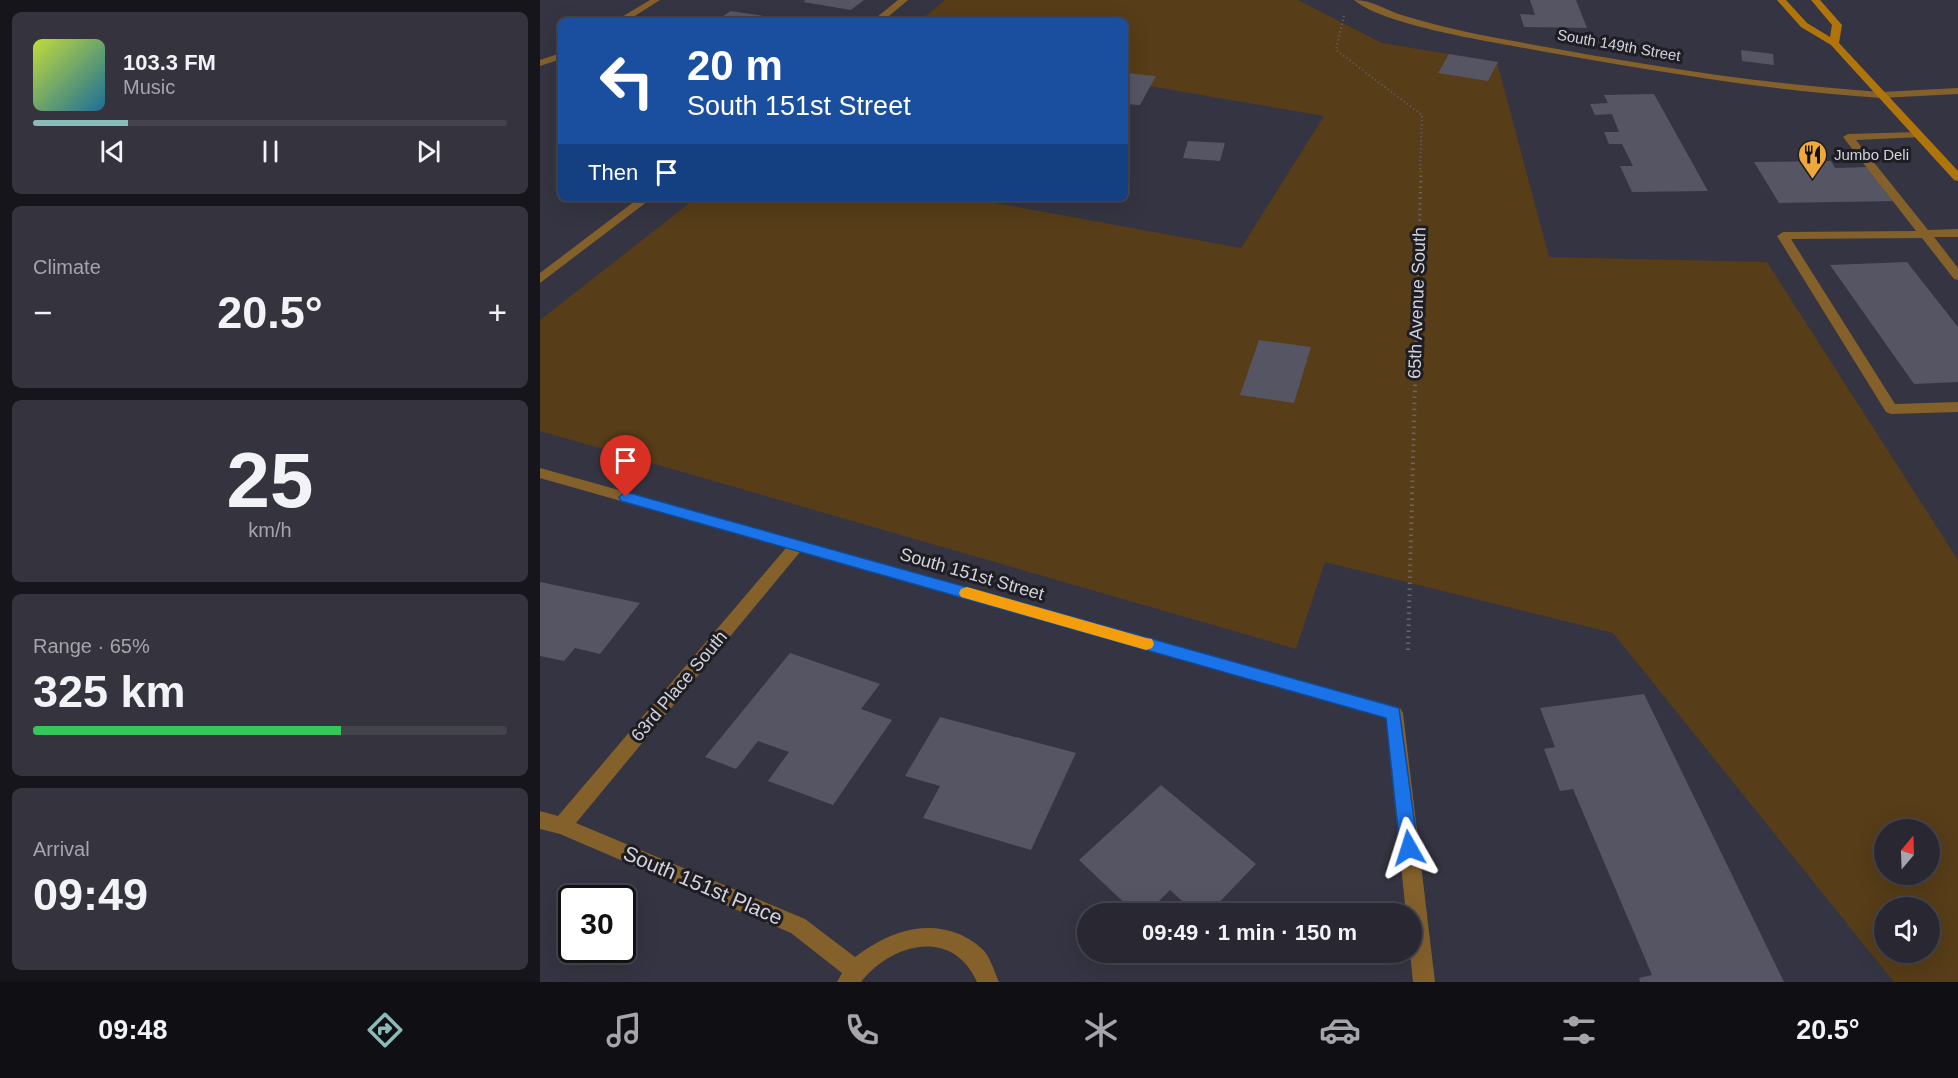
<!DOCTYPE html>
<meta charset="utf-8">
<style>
:root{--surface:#282732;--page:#34333e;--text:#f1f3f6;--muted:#a5a5ac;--line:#44444d;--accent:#8bbbb9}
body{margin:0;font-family:Helvetica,sans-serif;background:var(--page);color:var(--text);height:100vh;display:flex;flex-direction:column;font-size:22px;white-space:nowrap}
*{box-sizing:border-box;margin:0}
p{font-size:20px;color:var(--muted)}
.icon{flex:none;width:33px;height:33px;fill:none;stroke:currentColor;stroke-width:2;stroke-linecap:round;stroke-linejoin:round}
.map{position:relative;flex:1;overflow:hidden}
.panel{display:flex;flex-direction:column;gap:12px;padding:12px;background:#16151c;width:540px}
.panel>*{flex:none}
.hud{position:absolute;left:18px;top:18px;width:570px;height:183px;border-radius:9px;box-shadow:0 6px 24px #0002,0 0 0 2px var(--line);background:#1a4fa0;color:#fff;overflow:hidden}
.needle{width:39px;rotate:19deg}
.controls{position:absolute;left:1334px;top:819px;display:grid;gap:12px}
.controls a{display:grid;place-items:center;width:66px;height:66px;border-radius:50%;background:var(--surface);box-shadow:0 6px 24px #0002,0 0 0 2px var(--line);font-size:30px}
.speed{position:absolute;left:18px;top:885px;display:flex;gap:12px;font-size:30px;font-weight:700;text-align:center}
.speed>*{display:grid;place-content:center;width:78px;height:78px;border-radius:50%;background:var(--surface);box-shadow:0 6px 24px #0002,0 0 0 2px var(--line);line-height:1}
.speed .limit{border:3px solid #111;border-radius:9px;background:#fff;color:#111}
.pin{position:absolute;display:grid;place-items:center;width:51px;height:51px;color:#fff;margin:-62px -26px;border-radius:50% 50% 50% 0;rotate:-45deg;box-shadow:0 0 6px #0007}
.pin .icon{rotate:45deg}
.me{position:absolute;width:66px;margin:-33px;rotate:354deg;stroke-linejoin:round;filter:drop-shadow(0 0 4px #0008)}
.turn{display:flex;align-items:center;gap:21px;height:126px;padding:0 30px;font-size:27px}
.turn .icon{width:78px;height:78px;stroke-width:2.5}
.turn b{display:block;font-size:42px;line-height:51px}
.then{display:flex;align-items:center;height:57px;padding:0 30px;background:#0003;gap:12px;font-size:22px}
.big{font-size:45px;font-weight:800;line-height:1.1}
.panel .tile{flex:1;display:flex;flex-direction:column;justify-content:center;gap:9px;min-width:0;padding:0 21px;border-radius:9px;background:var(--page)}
.panel .dial{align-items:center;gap:0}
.dial b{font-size:78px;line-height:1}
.song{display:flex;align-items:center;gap:18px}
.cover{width:72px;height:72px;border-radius:9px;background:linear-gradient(135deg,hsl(70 70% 55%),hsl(200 70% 35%))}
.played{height:6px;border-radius:3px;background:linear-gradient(90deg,var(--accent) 20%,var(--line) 20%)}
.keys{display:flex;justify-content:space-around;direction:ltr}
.heat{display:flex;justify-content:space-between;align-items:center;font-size:33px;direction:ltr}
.charge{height:9px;border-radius:4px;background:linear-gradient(90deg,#34c759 65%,var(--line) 0)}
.trip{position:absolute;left:537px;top:903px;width:345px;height:60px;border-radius:30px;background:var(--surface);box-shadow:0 6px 24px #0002,0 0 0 2px var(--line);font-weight:800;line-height:60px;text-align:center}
.menu{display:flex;height:96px;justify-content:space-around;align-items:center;background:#101014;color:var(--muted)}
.menu .icon{width:42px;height:42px}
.menu .selected{color:var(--accent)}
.menu b{font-size:27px;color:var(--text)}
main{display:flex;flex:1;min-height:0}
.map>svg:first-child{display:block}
</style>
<main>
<section class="panel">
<div class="tile">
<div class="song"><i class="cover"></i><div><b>103.3 FM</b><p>Music</p></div></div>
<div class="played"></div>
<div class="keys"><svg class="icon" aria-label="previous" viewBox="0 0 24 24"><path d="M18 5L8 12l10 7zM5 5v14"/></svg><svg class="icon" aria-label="pause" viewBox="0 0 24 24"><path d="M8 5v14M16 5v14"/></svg><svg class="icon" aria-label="next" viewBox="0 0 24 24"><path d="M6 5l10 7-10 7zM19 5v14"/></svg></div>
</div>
<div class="tile"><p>Climate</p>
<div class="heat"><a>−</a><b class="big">20.5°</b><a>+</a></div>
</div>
<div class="tile dial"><b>25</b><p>km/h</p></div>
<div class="tile"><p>Range · 65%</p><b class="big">325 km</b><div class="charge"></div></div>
<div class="tile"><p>Arrival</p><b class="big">09:49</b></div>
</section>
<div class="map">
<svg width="1418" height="982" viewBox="0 0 1418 982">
<rect width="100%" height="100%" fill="#353442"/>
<path fill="#573d18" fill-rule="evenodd" d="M 405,0 L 758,0 L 842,43 L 957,62 L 1009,257 L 1227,262 L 1418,560 L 1418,982 L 1354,982 L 1073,633 L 785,562 L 756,649 L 0,431 L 0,320 L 156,198 L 428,198 L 701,248 L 784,116 L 585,82 L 585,21 L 380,21 ZM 1344,830 L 1389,830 L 1389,874 L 1344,874 ZM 1344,908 L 1389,908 L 1389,952 L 1344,952 Z"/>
<path fill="#565564" d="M 266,0 L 324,0 L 311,10 L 263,2 Z
M 990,0 L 1036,0 L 1047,28 L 984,27 L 980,14 L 995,15 Z
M 191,11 L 231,17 L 224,21 L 175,21 Z
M 1201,50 L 1233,54 L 1234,65 L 1202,61 Z
M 909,54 L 958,62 L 948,81 L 898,73 Z
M 585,73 L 616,76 L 600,105 L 585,104 Z
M 1114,94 L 1168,191 L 1092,192 L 1080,166 L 1093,166 L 1082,144 L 1069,144 L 1064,132 L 1079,132 L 1072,114 L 1055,115 L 1050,104 L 1068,103 L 1064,95 Z
M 648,141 L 685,143 L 680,161 L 643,158 Z
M 1291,161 L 1295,168 L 1330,167 L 1356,201 L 1239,203 L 1214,162 Z
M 1367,262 L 1418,327 L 1418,382 L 1374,384 L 1290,265 Z
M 719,340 L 771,347 L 754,403 L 700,395 Z
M 0,582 L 100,603 L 60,654 L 35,648 L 24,661 L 0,656 Z
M 250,653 L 340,684 L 321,709 L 352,720 L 293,805 L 228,781 L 249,752 L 218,741 L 196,769 L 165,757 Z
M 1104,694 L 1244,982 L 1100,982 L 1099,978 L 1112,975 L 1033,789 L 1020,791 L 1004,749 L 1015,747 L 1000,708 Z
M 400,717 L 536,753 L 491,850 L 383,818 L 400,786 L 365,776 Z
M 621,785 L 716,864 L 668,914 L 656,914 L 630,890 L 606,914 L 596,914 L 539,860 Z"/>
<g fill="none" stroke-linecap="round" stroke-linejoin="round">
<path stroke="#666572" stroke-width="2" stroke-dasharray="1 3" stroke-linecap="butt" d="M 804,16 L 796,50 L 882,115 L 880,172"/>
<path stroke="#666572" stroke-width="3" stroke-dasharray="1.5 4" stroke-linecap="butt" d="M 875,386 L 881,171"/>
<path stroke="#666572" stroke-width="4" stroke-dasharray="1.5 4.5" stroke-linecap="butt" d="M 868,650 L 875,385"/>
<path fill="#84602b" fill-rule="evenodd" d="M 110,0 L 120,0 L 87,21 L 75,21 Z
M 21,53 L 21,59 L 0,66 L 0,60 Z
M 1418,88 L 1418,94 L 1341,98 L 1336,95 L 1341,92 Z
M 1378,132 L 1383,135 L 1382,137 L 1316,140 L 1388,230 L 1418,229 L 1418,237 L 1394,237 L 1418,268 L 1418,280 L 1414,279 L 1382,238 L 1251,239 L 1355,404 L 1418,402 L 1418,412 L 1351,414 L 1346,412 L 1237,236 L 1243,232 L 1376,231 L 1303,137 L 1308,134 Z"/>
<path fill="#84602b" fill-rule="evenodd" d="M 358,0 L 368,0 L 343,21 L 332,21 Z
M 814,0 C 833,0 847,11 865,16 C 888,23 912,29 936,34 C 1069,59 1205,83 1341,92 L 1346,95 L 1341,98 C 1221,90 1102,69 984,48 C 942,40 844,25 814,0 Z
M 99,198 L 112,198 L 0,283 L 0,273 Z
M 0,468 L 860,708 L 863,713 L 895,982 L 873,982 L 870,952 L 872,914 L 866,914 L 846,718 L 260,552 L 36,823 L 265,919 L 315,957 C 346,934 381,919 419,934 C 428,938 438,944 445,952 C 451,960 455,973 459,982 L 437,982 C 413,928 353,942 321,982 L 297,982 L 302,973 L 251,933 L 20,834 L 0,829 L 0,811 L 18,816 L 246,548 L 0,478 Z"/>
<path fill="#af750a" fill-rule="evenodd" d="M 1237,0 L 1246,0 L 1267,23 L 1290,37 L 1292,25 L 1271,0 L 1280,0 L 1302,25 L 1299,43 L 1418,171 L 1418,181 L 1414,180 L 1291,45 L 1261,27 Z"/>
</g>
<path fill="#1a73e8" stroke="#114b97" stroke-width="1.5" d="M 86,492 L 859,708 L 878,848 L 875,853 L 869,856 L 862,853 L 860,848 L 846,718 L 81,501 L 79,497 Z"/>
<path fill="#f59e0b" d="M 427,587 L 606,638 L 612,639 L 614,644 L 612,648 L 606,650 L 421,597 L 419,593 L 421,589 Z"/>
<defs>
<symbol id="restaurant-pin" viewBox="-11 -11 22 30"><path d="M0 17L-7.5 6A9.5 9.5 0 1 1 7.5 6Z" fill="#eea83c" stroke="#1d1d23"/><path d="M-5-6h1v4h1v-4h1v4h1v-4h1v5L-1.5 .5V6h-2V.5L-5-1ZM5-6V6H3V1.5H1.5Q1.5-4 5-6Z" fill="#111"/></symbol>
</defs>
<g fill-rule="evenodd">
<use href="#restaurant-pin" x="1256" y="138" width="33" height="45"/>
</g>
<g text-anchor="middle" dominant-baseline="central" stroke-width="6" stroke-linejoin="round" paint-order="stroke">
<g font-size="15" fill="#d4d3dc" stroke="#1d1d23">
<text transform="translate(1079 45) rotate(10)">South 149th Street</text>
</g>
<g font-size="15" fill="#d4d3dc" stroke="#1d1d23" text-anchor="start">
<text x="1294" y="154">Jumbo Deli</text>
</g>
<g font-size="18" fill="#d4d3dc" stroke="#1d1d23">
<text transform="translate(877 303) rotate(-88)">65th Avenue South</text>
<text transform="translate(432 574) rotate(16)">South 151st Street</text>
<text transform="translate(139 686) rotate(-50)">63rd Place South</text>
</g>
<g font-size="21" fill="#d4d3dc" stroke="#1d1d23">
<text transform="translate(163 885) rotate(23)">South 151st Place</text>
</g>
</g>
</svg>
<div class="controls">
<a><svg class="needle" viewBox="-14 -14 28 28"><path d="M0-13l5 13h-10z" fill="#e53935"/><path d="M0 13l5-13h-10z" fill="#a5a5ac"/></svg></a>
<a><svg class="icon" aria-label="sound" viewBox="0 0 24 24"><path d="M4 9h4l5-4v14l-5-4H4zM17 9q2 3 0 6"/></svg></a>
</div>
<div class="speed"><div class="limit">30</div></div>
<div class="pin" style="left:86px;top:497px;background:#d93025"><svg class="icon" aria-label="arrive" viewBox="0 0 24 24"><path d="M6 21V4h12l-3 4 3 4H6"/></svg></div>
<svg class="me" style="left:869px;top:848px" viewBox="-20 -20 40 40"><path d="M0-17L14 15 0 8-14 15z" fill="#1a73e8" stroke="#fff" stroke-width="4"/></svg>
<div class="trip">09:49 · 1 min · 150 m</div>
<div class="hud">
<div class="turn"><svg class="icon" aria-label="left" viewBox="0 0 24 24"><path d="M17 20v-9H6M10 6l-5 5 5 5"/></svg><div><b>20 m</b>South 151st Street</div></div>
<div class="then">Then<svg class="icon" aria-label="arrive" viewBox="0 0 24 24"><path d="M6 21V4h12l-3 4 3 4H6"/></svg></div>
</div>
</div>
</main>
<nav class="menu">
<b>09:48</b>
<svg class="icon selected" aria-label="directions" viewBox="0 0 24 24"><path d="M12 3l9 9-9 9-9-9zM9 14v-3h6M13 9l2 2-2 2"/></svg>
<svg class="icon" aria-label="music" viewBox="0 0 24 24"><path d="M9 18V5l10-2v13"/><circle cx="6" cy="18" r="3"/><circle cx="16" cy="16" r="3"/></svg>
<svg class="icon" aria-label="phone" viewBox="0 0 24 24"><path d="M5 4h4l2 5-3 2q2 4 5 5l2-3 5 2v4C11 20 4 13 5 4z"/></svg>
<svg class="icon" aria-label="climate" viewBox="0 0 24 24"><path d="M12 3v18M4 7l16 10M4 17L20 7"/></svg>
<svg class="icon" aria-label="car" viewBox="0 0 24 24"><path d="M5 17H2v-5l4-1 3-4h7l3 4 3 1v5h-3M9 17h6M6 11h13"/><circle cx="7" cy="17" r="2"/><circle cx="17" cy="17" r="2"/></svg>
<svg class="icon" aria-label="filters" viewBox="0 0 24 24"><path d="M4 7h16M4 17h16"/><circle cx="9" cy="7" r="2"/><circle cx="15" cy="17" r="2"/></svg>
<b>20.5°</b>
</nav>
